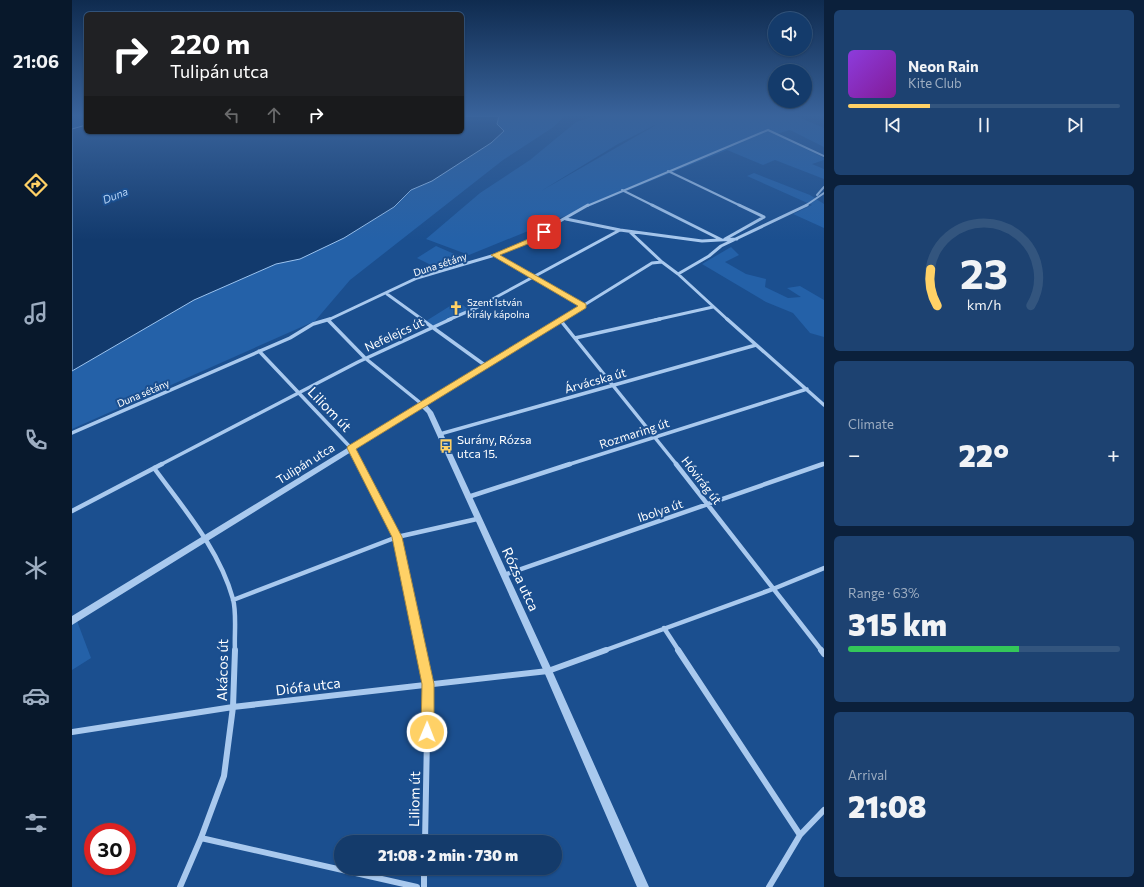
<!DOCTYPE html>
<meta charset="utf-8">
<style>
:root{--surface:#143b6b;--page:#1d4271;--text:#f1f3f6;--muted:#9dadc1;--line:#33557e;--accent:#ffd166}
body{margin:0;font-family:Commissioner,sans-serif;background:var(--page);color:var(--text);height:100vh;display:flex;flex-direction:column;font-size:15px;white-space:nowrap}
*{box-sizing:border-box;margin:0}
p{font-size:13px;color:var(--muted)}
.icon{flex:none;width:22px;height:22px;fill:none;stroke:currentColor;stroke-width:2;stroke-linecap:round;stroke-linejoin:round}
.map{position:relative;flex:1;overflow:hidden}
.sheet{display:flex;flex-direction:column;gap:10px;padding:10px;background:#0b203b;width:320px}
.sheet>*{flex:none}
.top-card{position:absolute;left:12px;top:12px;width:380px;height:122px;border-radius:6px;box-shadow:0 1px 3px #0004,0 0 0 1px var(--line);background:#202124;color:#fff;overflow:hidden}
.tools{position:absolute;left:696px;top:12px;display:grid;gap:8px}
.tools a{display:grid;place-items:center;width:44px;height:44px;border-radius:50%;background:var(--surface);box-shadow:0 1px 3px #0004,0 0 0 1px var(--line);font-size:20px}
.speed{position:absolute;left:12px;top:823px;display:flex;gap:8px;font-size:20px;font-weight:700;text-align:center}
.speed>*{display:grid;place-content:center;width:52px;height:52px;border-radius:50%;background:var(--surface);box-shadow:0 1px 3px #0004,0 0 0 1px var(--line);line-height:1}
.speed .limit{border:6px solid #d22;background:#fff;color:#111}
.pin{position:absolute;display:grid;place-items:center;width:34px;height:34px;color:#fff;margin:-17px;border-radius:8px;box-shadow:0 2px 6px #0006}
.me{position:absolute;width:44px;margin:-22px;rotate:1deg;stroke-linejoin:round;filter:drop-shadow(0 0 3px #0008)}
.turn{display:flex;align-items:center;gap:14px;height:84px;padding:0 20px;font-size:18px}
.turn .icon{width:52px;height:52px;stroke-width:2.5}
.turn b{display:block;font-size:28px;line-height:34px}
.lanes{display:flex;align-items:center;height:38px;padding:0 20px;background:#0003;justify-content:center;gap:20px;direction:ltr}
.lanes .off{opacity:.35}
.big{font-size:30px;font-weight:800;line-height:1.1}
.sheet .tile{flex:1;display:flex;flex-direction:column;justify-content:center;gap:6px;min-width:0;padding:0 14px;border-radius:6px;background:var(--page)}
.sheet .dial{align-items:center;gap:0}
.dial svg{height:104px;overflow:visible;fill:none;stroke:var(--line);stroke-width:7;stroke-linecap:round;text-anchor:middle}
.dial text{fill:var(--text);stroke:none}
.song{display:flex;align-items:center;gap:12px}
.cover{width:48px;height:48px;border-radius:6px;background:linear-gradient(135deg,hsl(270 70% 55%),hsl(290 70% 35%))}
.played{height:4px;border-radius:2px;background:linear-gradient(90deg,var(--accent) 30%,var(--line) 30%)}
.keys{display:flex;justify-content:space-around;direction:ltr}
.heat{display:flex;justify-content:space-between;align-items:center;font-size:22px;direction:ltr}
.charge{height:6px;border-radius:3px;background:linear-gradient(90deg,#34c759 63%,var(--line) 0)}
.trip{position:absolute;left:262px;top:835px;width:228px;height:40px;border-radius:20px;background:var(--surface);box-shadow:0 1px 3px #0004,0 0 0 1px var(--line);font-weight:800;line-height:40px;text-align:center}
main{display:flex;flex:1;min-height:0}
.dock{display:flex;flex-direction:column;width:72px;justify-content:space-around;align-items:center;background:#08182b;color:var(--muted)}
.dock .icon{width:28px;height:28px}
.dock .selected{color:var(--accent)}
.dock b{font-size:18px;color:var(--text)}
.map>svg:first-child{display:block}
</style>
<main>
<nav class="dock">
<b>21:06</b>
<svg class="icon selected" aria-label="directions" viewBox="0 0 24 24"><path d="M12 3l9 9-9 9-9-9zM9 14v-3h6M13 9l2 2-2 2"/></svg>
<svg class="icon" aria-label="music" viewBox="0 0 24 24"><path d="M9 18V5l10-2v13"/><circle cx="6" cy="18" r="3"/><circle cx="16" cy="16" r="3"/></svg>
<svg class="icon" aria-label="phone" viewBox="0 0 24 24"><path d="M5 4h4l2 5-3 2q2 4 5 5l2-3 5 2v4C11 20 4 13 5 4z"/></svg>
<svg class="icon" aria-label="climate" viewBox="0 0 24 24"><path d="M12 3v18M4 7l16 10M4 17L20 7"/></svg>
<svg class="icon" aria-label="car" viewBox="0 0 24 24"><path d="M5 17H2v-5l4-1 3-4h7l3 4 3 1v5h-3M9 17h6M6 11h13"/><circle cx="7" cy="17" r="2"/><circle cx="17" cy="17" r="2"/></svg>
<svg class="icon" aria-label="filters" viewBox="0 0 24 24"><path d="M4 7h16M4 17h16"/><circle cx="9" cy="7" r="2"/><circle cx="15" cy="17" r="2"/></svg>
</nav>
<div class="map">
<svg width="752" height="887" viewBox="0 0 752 887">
<rect width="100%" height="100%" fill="#1b4f8f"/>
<path fill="#2461a8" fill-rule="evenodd" d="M 427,116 L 493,116 L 480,128 L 431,160 L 278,280 L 243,321 L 0,429 L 0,371 L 122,300 L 204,264 L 228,259 L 272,238 L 322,207 L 339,190 L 360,181 L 419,143 L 432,131 L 425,124 Z
M 523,116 L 724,116 L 752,128 L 752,147 L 718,130 L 704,134 L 752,158 L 752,160 L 740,164 L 752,169 L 752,179 L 703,160 L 691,165 L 655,150 L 397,255 L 354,239 L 408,193 L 458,160 L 504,122 ZM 589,122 L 469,191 L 546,144 Z
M 682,173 L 738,195 L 752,204 L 752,228 L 721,214 L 740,205 L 675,176 Z
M 364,246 L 387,256 L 367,269 L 345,258 Z
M 659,247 L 667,255 L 653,262 L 674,274 L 694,279 L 693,287 L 716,298 L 729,297 L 715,288 L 728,286 L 752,300 L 752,337 L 738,333 L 721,313 L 694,302 L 630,264 Z
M 386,301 L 397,310 L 360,326 L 354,321 Z
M 5,621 L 19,658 L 0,670 L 0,624 Z"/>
<path fill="#123a6d" stroke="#9cc4f0" d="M 390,116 L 427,116 L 425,124 L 432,131 L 419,143 L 360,181 L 339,190 L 322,207 L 272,238 L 228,259 L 204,264 L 122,300 L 0,371 L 0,129 L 14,125 L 14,132 L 390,132 Z"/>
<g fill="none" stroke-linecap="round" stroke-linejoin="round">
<path stroke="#a9c9ee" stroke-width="2" d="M 596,171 L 669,206
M 550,190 L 582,206
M 745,195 L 752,187
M 515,206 L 696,130 L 752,156
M 733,206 L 752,193"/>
<path stroke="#a9c9ee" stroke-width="3" d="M 580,205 L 650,240
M 667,205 L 692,217
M 494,219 L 548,230
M 558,232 L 590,262
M 653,239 L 692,217
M 423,255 L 464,277 L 511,306
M 606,274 L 637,256 L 649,246 L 735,205
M 315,294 L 351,320
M 256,320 L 345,278 L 423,255 L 464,239 L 481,225 L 516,205
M 376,320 L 404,308 L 548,230 L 630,241 L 665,239
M 488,320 L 580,263 L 590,262 L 606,274 L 656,320
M 583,320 L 641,307"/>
<path stroke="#a9c9ee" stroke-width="3.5" d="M 349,319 L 414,366
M 655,319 L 752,405
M 256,320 L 293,358 L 351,405 L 490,319
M 489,321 L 605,465
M 503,338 L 588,319
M 187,351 L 279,448 L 288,465
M 0,433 L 218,338 L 241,324 L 258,319
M 368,434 L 684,345
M 88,465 L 286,362 L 379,319
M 495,465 L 735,389
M 748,465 L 752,464"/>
<path stroke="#a9c9ee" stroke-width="4.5" d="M 287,464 L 325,537 L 349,651
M 604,464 L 750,651
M 82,468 C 112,509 147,549 161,599 C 165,614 162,635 163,651
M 396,497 L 498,464
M 0,511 L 90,464
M 432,575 L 751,464
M 161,600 L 325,537 L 405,519
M 592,628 L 607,651
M 531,651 L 701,589 L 752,568"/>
<path stroke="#a9c9ee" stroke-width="6" d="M 349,650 L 356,684 L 353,842
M 606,650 L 728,835
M 749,650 L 752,654
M 0,732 L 161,707 L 476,671 L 534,650
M 129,838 L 345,887
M 352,868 L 352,887
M 108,887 L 129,838 L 152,776 L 161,707 L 163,650
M 697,887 L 728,835 L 752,810"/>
<path fill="#a9c9ee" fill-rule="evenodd" d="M 349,403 L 353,403 L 361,412 L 479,668 L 577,887 L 565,887 L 473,674 L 355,413 L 350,408 L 0,625 L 0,616 Z"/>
</g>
<linearGradient id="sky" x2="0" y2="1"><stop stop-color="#0f2b4f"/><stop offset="0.48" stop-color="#39639b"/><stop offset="1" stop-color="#39639b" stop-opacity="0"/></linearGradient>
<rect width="752" height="240" fill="url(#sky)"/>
<path fill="#ffd166" stroke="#a68842" d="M 470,230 L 475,232 L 466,240 L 428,255 L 514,304 L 514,308 L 284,449 L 330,537 L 362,684 L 362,732 L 360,736 L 355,738 L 350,736 L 349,732 L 350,684 L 320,537 L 275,448 L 276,446 L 506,306 L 419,255 L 461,237 Z"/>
<defs>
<symbol id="church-bare" viewBox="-9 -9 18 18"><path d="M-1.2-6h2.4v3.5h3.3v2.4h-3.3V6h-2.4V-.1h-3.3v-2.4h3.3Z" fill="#ffd166" stroke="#1b4f8f" stroke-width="2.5" paint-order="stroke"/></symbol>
<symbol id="bus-bare" viewBox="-9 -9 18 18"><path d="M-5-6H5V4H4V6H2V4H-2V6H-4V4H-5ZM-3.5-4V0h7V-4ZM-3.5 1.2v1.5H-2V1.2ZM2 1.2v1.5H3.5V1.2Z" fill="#ffd166" stroke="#1b4f8f" stroke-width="2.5" paint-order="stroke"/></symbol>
</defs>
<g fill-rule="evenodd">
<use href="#church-bare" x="374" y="298" width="20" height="20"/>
<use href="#bus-bare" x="364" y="436" width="20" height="20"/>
</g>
<g text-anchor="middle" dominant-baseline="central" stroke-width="4" stroke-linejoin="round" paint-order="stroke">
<g font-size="10" fill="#fff" stroke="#1b4f8f">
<text transform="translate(368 264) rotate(-18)">Duna sétány</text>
<text transform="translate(71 393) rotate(-23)">Duna sétány</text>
</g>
<g font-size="10" fill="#fff" stroke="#1b4f8f" text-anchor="start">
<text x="395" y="302">Szent István<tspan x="395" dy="12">király kápolna</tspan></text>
</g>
<g font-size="11" font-style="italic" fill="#b5d3f5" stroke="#1b4f8f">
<text transform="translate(43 195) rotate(-22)">Duna</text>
</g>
<g font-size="12" fill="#fff" stroke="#1b4f8f">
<text transform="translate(322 334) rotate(-25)">Nefelejcs út</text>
<text transform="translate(523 380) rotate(-16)">Árvácska út</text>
<text transform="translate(562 433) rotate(-18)">Rozmaring út</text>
<text transform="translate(233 463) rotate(-32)">Tulipán utca</text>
<text transform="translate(630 480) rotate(52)">Hóvirág út</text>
<text transform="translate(588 510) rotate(-19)">Ibolya út</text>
</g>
<g font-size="12" fill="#fff" stroke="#1b4f8f" text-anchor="start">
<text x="385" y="439">Surány, Rózsa<tspan x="385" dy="14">utca 15.</tspan></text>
</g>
<g font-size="14" fill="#fff" stroke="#1b4f8f">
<text transform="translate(258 409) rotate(46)">Liliom út</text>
<text transform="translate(449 579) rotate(65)">Rózsa utca</text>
<text transform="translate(150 670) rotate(-89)">Akácos út</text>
<text transform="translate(236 686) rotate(-7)">Diófa utca</text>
<text transform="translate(342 799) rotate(-89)">Liliom út</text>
</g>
</g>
</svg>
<div class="tools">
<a><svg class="icon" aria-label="sound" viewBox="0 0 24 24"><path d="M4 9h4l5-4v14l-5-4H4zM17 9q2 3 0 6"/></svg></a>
<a><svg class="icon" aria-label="search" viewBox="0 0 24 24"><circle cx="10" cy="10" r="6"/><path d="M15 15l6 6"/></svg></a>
</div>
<div class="speed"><div class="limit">30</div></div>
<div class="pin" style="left:472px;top:232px;background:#d93025"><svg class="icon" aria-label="arrive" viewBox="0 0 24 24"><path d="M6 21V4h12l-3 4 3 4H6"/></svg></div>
<svg class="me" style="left:355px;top:732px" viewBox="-20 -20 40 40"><circle r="17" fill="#ffd166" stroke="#fff" stroke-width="3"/><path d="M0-11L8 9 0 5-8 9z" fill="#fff"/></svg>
<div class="trip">21:08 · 2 min · 730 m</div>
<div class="top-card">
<div class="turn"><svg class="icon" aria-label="right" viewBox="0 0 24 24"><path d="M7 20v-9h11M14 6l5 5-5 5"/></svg><div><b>220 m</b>Tulipán utca</div></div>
<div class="lanes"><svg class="icon off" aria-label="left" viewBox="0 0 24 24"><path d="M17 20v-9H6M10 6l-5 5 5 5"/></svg><svg class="icon off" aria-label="ahead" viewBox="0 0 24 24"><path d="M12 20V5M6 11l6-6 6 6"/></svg><svg class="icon" aria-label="right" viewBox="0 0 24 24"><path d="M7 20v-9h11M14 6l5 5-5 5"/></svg></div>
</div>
</div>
<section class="sheet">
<div class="tile">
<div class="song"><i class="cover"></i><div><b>Neon Rain</b><p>Kite Club</p></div></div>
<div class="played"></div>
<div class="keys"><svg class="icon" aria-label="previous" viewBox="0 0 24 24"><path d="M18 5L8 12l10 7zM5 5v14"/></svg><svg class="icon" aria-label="pause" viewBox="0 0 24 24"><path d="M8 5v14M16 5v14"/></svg><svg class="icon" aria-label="next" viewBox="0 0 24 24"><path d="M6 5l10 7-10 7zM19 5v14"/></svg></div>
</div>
<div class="tile dial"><svg viewBox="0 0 100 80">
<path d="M14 69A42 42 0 1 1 86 69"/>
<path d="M14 69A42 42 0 0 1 9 41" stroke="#ffd166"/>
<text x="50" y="56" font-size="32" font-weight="700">23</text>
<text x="50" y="72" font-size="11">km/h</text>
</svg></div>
<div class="tile"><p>Climate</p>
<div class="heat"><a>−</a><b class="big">22°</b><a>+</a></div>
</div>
<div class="tile"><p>Range · 63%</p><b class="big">315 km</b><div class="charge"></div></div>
<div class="tile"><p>Arrival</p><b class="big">21:08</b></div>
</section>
</main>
